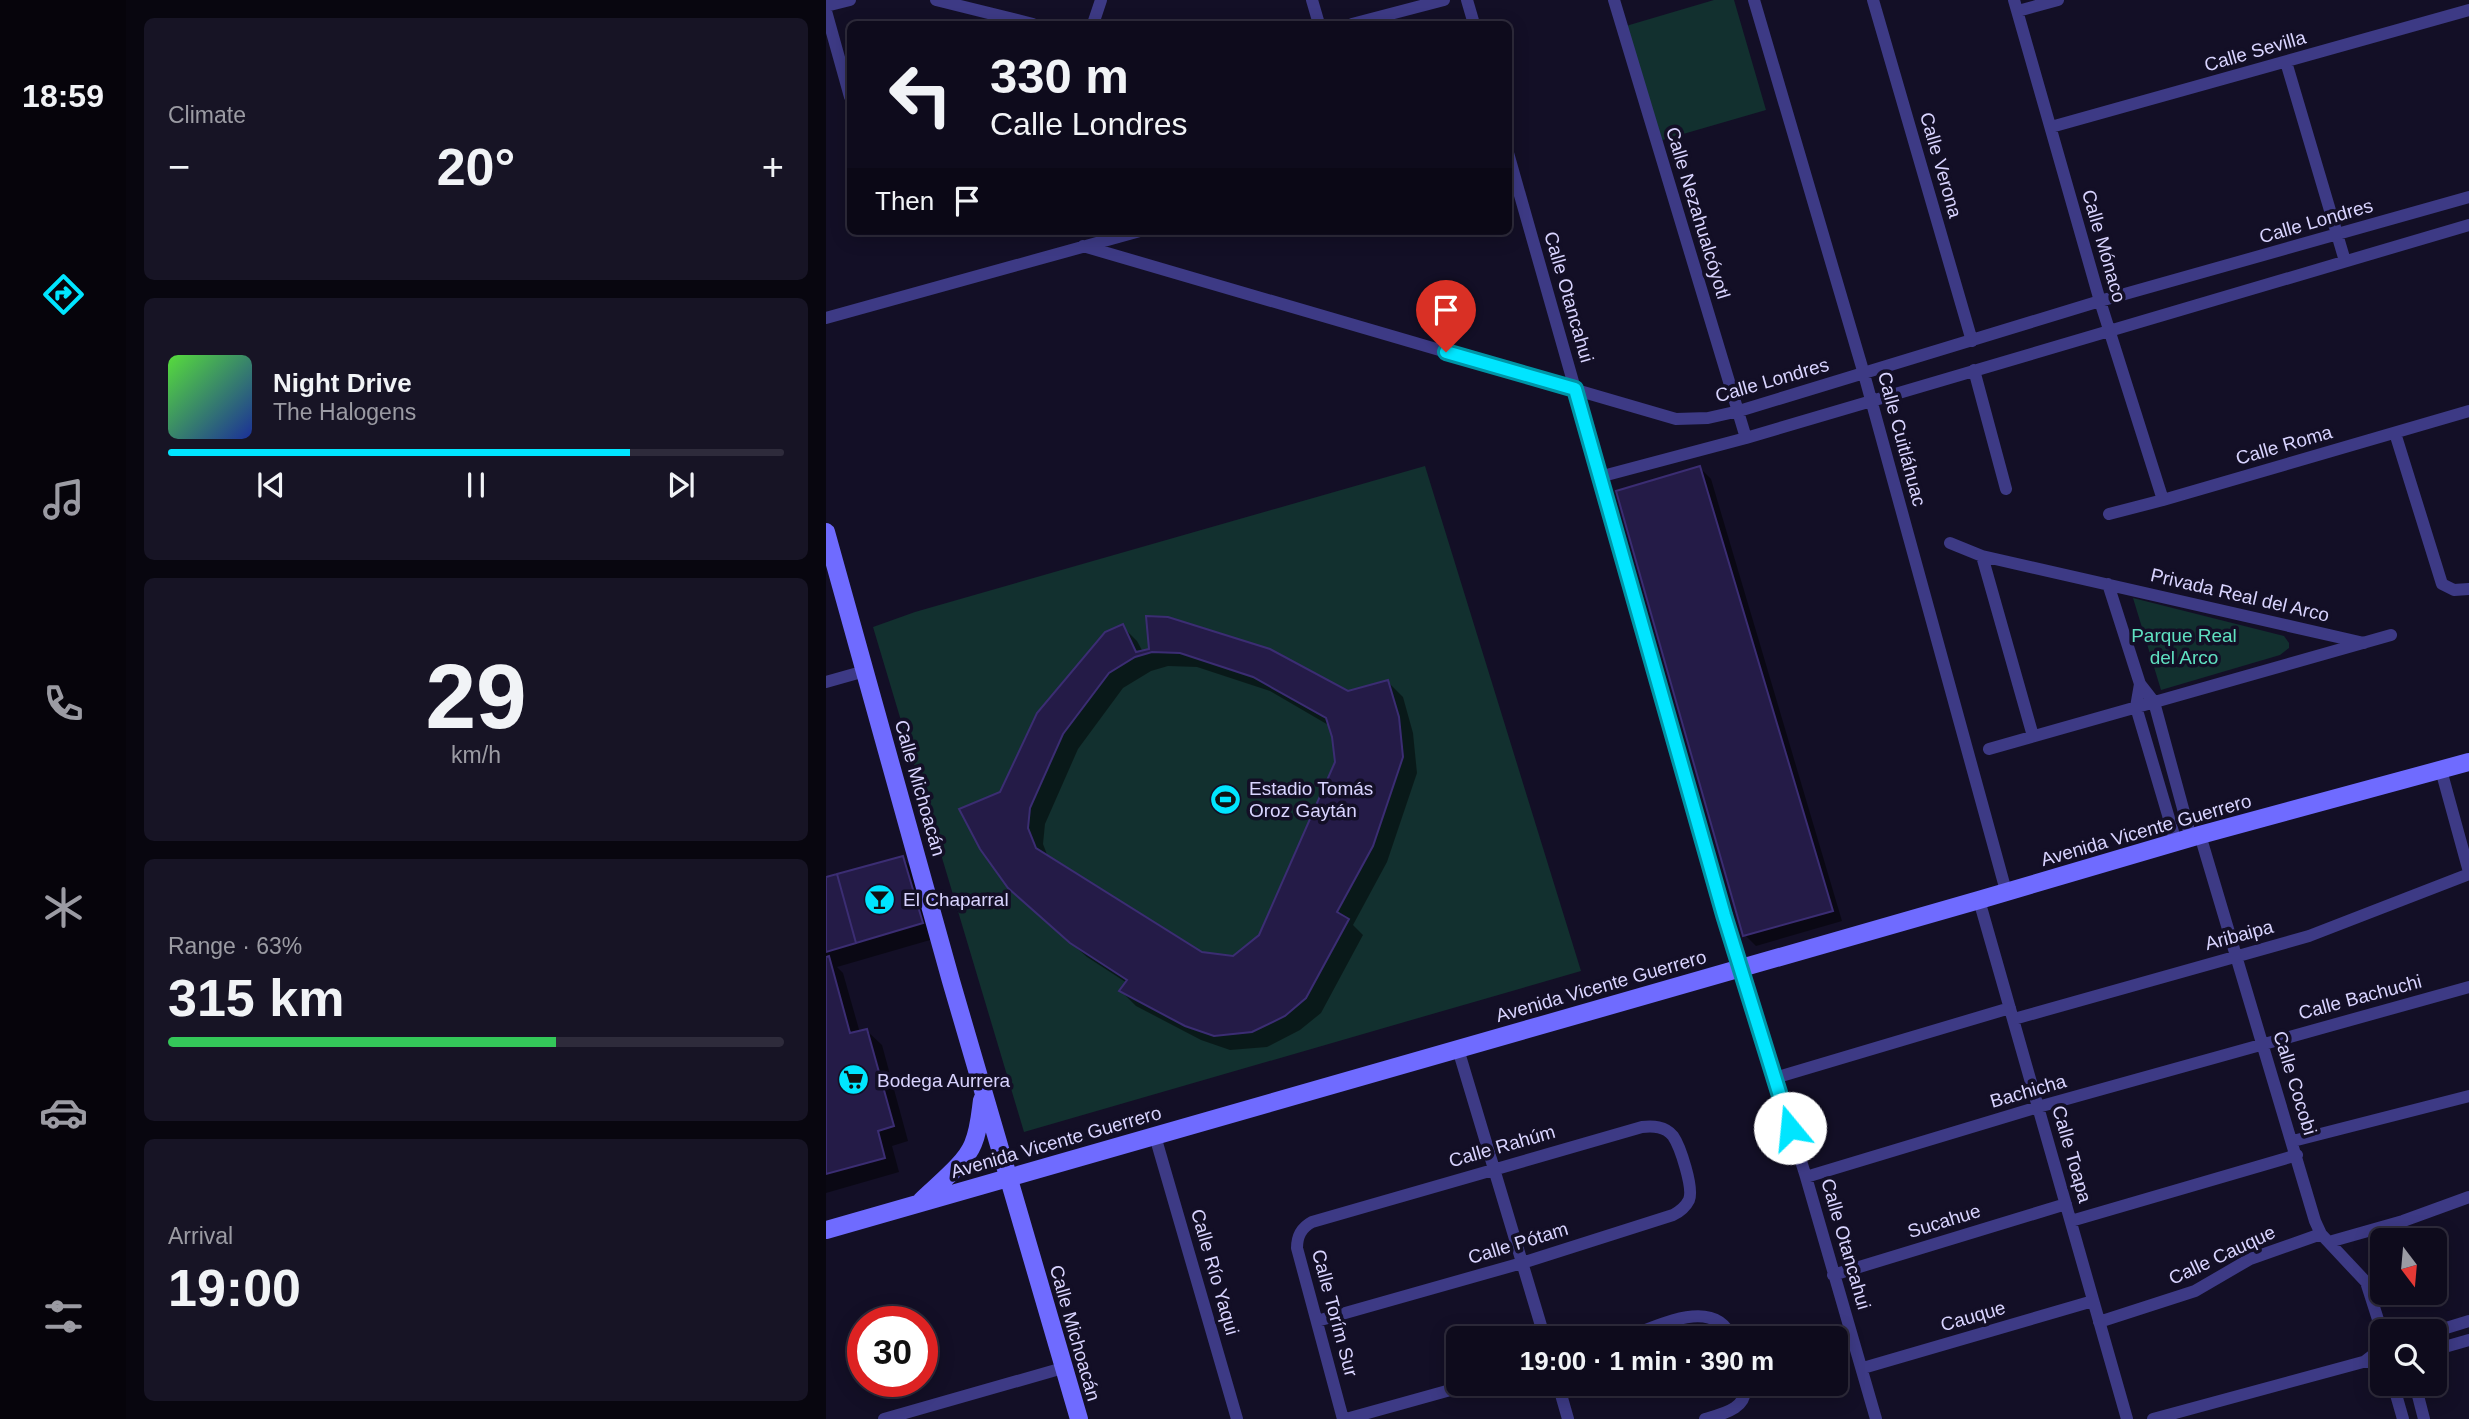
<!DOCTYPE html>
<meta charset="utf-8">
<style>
:root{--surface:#0e0b1c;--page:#171425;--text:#f1f3f6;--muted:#9b9ba3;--line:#2e2b3b;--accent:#00e5ff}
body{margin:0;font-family:Helvetica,sans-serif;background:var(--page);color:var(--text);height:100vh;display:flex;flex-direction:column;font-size:26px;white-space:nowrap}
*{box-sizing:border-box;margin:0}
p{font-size:23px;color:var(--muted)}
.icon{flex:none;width:38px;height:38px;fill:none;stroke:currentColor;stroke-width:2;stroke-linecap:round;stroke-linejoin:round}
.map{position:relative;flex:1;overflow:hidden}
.sheet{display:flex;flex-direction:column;gap:18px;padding:18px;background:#08060f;width:700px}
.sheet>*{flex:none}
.banner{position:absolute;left:21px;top:21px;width:665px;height:214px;border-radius:10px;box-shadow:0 4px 18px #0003,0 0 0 2px var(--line);background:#0e0b1c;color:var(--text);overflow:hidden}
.needle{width:46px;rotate:164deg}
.fabs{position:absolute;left:1544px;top:1228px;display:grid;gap:14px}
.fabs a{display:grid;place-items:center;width:77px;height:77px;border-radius:10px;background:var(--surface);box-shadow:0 4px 18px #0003,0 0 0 2px var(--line);font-size:35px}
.speed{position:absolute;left:21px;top:1306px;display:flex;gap:14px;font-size:35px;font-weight:700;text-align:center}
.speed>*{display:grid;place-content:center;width:91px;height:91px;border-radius:50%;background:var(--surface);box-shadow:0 4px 18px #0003,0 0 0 2px var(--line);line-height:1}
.speed .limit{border:10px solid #d22;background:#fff;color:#111}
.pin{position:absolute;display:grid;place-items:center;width:60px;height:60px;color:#fff;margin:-72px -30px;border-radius:50% 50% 50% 0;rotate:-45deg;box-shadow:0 0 7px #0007}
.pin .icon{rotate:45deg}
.me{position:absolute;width:77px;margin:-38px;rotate:343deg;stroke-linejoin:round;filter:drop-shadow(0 0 5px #0008)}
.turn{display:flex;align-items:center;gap:24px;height:147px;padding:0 28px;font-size:32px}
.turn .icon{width:91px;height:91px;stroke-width:2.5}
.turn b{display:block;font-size:49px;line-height:60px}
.then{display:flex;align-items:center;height:66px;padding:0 28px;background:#0003;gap:14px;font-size:26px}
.big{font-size:52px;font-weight:700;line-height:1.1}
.sheet .card{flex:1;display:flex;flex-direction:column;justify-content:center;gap:10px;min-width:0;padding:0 24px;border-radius:10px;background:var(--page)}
.sheet .dial{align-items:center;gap:0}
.dial b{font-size:91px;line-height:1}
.song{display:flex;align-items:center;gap:21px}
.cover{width:84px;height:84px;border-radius:10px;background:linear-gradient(135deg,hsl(110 70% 55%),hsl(230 70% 35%))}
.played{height:7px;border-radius:4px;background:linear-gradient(90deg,var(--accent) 75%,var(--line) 75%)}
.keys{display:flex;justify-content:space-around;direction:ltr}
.heat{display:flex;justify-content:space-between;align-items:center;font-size:38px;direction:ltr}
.charge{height:10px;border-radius:5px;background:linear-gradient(90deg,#34c759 63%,var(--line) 0)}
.trip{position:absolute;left:620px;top:1326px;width:402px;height:70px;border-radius:10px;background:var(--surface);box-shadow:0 4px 18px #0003,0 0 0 2px var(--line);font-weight:700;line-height:70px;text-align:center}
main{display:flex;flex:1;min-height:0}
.dock{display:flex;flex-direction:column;width:126px;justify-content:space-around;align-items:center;background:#06040b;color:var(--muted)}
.dock .icon{width:49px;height:49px}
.dock .on{color:var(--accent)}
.dock b{font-size:32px;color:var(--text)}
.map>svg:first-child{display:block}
</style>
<main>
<nav class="dock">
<b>18:59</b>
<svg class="icon on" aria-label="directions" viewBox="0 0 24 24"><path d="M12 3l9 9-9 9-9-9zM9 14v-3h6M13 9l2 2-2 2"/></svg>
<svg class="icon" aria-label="music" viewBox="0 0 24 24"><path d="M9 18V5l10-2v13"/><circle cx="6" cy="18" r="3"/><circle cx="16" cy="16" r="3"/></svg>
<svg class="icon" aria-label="phone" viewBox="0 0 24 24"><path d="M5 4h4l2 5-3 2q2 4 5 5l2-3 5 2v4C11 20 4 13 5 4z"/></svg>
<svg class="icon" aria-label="climate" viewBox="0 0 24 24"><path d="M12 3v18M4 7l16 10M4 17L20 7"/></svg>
<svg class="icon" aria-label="car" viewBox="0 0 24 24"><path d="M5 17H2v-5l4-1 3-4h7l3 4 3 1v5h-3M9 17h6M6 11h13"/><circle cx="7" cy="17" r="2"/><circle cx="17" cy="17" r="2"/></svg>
<svg class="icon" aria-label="filters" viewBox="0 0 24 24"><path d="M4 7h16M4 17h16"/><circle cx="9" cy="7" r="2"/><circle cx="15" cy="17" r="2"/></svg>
</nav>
<section class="sheet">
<div class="card"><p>Climate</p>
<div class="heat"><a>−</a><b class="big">20°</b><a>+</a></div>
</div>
<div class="card">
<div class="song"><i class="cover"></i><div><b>Night Drive</b><p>The Halogens</p></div></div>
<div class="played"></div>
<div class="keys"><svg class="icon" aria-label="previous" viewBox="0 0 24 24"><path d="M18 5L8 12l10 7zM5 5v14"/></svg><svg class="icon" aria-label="pause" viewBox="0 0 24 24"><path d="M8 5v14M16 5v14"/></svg><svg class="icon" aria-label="next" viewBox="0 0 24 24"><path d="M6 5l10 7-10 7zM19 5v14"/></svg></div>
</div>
<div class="card dial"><b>29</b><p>km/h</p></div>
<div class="card"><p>Range · 63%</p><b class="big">315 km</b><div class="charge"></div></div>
<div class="card"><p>Arrival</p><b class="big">19:00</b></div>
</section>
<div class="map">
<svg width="1643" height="1419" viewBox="0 0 1643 1419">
<rect width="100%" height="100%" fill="#130f26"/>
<path fill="#12302f" d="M 888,0 L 908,0 L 940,110 L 833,141 L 800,26 Z
M 599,466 L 755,971 L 198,1132 L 47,627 L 89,612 Z
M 1307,598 L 1458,636 L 1463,643 L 1463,648 L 1454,655 L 1335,690 Z"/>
<path fill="#0007" fill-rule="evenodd" d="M 874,468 L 885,479 L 1016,921 L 930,946 L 919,935 Z
M 322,618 L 521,693 L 562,682 L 577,697 L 587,733 L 591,773 L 561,862 L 527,925 L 537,935 L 495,1013 L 474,1030 L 441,1047 L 404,1050 L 375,1040 L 310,1006 L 295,991 L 301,983 L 261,957 L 199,903 L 175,793 L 296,626 L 311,641 L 317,652 L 325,650 ZM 342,666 L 371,667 L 444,691 L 504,726 L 511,762 L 434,936 L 407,958 L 375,954 L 222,857 L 217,844 L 219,824 L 252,749 L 297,688 L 325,671 Z
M 76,858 L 91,873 L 111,938 L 11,967 L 17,973 L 34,1033 L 41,1031 L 56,1045 L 82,1141 L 66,1146 L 73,1172 L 0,1193 L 0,879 Z"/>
<path fill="#241b47" stroke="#3b2d73" stroke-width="2" fill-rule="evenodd" d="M 874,466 L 1007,911 L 917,936 L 790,491 Z
M 320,616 L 342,617 L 444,649 L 522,691 L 562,680 L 573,717 L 577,757 L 547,846 L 511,912 L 523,919 L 480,998 L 459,1016 L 426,1032 L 388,1036 L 359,1026 L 293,991 L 301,980 L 244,943 L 182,888 L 154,849 L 133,809 L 174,792 L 211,713 L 279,632 L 297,624 L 310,652 L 323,649 ZM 326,652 L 354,653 L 427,677 L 500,718 L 506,737 L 509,762 L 433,935 L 407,956 L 376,952 L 210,848 L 202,828 L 204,808 L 237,734 L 283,673 L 309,657 Z
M 77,856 L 97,923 L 30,943 L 11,874 Z
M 11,874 L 30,943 L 0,952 L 0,877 Z
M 3,956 L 24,1033 L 41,1029 L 68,1126 L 52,1131 L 59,1158 L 0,1174 L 0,957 Z"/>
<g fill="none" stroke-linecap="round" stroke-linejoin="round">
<path stroke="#3d3a85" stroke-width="12" d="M 110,0 L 207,24
M 486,0 L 493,24
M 641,0 L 648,24
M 788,0 L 920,438
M 928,0 L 1038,374 L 1180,891
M 1047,0 L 1146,341
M 1188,0 L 1274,301 L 1337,500
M 0,6 L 24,0
M 0,11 L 24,97
M 1192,11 L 1232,0
M 267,24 L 275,0
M 526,24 L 618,0
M 1460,62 L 1519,261
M 1225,127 L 1643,10
M 682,153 L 906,941 L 980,1177 L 1050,1419
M 257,246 L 850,419 L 882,418 L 913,411 L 1274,301 L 1643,197
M 0,318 L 314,231
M 1148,370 L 1180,489
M 1569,433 L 1616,584 L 1628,590 L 1643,589
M 773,477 L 920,438 L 1643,225
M 1283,514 L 1337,500 L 1643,411
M 1124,543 L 1156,556 L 1538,643
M 1156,556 L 1207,736
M 1282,584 L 1314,684 L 1328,702 L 1365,838
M 0,682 L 39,671
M 1314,684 L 1310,707 L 1350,842
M 1163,749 L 1565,635
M 1615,770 L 1643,872
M 1374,835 L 1489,1221 L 1495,1234 L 1540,1282 L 1556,1332
M 1153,900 L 1301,1419
M 1188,1019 L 1483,936 L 1643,874
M 632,1049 L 719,1339
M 949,1078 L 1184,1008
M 329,1136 L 411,1419
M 1467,1141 L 1643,1096
M 980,1177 L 1212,1107 L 1643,987
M 1245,1221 L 1471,1155
M 1503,1242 L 1577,1221 L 1643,1197
M 1007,1275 L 1240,1204
M 491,1321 L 696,1263 L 847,1215 C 853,1212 860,1206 863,1200 C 868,1188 854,1146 847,1136 C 839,1126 827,1126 816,1127 L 486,1222 C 475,1228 471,1236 471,1248 L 517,1419
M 1273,1322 L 1369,1291 L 1424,1259 L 1495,1234
M 1607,1332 L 1643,1321
M 796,1339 C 828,1328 889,1294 906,1339
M 1608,1350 L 1643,1340
M 1538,1362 L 1556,1348
M 1037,1368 L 1267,1301
M 732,1384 L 742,1419
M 1567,1384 L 1577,1419
M 1589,1384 L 1598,1419
M 58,1419 L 237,1368
M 520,1419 L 646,1384
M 879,1419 C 897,1414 924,1408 918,1384
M 1327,1419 L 1537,1362 L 1556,1362"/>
<path stroke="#6f6bff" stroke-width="18" d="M 0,532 L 125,981 L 253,1419
M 95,1201 C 111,1185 139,1164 147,1144 C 153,1130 154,1115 156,1100
M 0,1230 L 1153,900 L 1374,835 L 1643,762"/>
</g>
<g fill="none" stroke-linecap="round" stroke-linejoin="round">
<defs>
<path id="route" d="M 620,352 L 749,389 L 898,915 L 964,1128"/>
</defs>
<use href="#route" stroke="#0095a6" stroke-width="18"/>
<use href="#route" stroke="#00e5ff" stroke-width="12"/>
</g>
<defs>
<symbol id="stadium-disc" viewBox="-11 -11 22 22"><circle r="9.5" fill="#00e5ff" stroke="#130f26"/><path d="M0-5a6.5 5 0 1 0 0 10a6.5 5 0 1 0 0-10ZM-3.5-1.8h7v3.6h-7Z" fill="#111"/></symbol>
<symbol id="bar-disc" viewBox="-11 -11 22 22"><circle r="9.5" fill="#00e5ff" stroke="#130f26"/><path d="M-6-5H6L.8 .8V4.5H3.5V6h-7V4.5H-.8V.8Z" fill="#111"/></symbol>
<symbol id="supermarket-disc" viewBox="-11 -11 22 22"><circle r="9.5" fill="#00e5ff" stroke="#130f26"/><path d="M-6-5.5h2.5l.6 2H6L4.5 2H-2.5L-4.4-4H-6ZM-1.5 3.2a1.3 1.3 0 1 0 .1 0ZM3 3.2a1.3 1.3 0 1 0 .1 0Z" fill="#111"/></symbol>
</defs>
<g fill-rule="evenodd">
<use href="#stadium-disc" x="382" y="782" width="35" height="35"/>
<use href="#bar-disc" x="36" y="882" width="35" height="35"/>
<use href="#supermarket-disc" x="10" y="1062" width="35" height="35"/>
</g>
<g text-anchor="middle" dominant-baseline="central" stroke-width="7" stroke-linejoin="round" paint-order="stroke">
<g font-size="19" fill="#d9d4ff" stroke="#130f26">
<text transform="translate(1429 51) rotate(-16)">Calle Sevilla</text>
<text transform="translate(1115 165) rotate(74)">Calle Verona</text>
<text transform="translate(872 213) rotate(73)">Calle Nezahualcóyotl</text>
<text transform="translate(1490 221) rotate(-16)">Calle Londres</text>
<text transform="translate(1278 246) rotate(74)">Calle Mónaco</text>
<text transform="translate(743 297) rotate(74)">Calle Otancahui</text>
<text transform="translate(946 380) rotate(-16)">Calle Londres</text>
<text transform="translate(1076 439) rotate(75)">Calle Cuitláhuac</text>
<text transform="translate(1458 445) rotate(-16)">Calle Roma</text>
<text transform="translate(1414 595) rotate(13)">Privada Real del Arco</text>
<text transform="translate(94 788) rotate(74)">Calle Michoacán</text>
<text transform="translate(1320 830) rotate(-16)">Avenida Vicente Guerrero</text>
<text transform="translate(1413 935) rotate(-15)">Aribaipa</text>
<text transform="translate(775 986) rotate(-16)">Avenida Vicente Guerrero</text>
<text transform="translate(1534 997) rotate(-15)">Calle Bachuchi</text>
<text transform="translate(1469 1083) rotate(73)">Calle Cocobi</text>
<text transform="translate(1202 1091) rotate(-16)">Bachicha</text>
<text transform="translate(230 1142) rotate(-16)">Avenida Vicente Guerrero</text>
<text transform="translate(676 1146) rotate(-16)">Calle Rahúm</text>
<text transform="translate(1246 1154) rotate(74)">Calle Toapa</text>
<text transform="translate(1118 1221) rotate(-17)">Sucahue</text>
<text transform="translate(692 1243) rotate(-17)">Calle Pótam</text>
<text transform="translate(1020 1244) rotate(74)">Calle Otancahui</text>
<text transform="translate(1396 1255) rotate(-25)">Calle Cauque</text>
<text transform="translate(389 1272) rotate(74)">Calle Río Yaqui</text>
<text transform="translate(509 1313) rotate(75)">Calle Torím Sur</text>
<text transform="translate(1147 1316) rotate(-16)">Cauque</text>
<text transform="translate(249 1333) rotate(74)">Calle Michoacán</text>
</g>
<g font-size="19" fill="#5fe0c0" stroke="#130f26">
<text x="1358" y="635">Parque Real<tspan x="1358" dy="22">del Arco</tspan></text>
</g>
<g font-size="19" fill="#d9d4ff" stroke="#130f26" text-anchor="start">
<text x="423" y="788">Estadio Tomás<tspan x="423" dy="22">Oroz Gaytán</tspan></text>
<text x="77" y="899">El Chaparral</text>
<text x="51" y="1080">Bodega Aurrera</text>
</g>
</g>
</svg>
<div class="fabs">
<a><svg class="needle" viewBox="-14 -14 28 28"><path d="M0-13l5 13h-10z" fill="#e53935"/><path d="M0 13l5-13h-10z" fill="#9b9ba3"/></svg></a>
<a><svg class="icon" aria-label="search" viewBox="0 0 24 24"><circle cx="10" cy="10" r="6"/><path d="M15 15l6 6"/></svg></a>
</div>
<div class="speed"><div class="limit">30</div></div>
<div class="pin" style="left:620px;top:352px;background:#d93025"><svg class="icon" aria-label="arrive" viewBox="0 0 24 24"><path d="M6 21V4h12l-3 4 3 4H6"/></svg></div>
<svg class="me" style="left:964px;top:1128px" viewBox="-20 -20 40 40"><circle r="19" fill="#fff"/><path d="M0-13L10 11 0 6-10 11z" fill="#00e5ff"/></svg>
<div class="trip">19:00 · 1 min · 390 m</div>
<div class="banner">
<div class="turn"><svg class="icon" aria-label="left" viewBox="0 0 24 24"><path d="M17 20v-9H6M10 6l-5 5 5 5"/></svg><div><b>330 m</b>Calle Londres</div></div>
<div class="then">Then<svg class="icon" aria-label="arrive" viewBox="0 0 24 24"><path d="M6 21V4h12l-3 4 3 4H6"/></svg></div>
</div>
</div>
</main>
